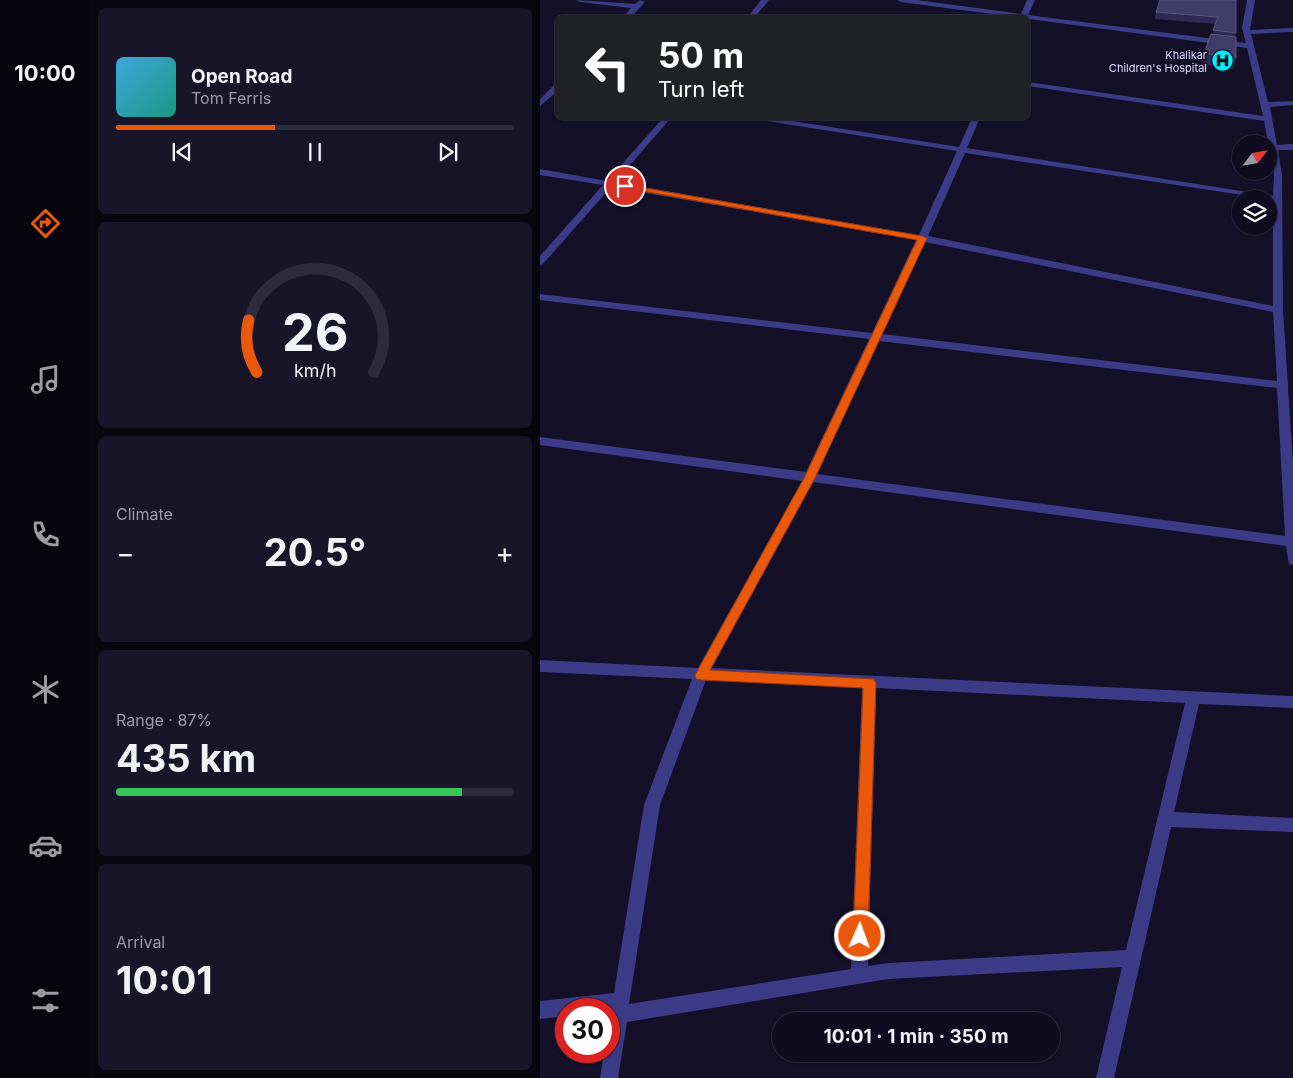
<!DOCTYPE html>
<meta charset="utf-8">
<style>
:root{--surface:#0e0c1e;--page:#171527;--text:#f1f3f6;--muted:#9b9ba4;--line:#2e2c3c;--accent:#ea580c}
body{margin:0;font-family:Inter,sans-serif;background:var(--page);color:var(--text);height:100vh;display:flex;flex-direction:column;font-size:19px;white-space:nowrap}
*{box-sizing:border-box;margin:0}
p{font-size:16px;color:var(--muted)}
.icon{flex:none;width:28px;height:28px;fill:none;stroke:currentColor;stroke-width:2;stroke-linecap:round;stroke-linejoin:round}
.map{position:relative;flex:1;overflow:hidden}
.drawer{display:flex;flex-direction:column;gap:8px;padding:8px;background:#080710;width:450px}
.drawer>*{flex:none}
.guide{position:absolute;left:15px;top:15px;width:475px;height:105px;border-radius:8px;box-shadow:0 1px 4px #0004,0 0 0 1px var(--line);background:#202124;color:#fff;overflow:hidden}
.needle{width:32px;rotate:59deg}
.buttons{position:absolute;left:692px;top:135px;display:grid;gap:10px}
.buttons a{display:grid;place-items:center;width:45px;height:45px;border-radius:50%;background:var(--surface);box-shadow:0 1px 4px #0004,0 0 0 1px var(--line);font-size:25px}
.speed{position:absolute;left:15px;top:998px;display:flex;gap:10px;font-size:25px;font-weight:700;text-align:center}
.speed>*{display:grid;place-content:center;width:65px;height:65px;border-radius:50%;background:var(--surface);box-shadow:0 1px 4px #0004,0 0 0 1px var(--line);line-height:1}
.speed .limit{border:8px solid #d22;background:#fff;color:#111}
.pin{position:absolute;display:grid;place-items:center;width:42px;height:42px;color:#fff;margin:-21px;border:2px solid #fff;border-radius:50%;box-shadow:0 1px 5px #0007}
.me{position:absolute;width:55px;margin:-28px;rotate:2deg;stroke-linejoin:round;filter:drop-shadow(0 0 4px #0008)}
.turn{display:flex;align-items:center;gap:18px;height:105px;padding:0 20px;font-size:22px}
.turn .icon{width:65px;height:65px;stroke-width:2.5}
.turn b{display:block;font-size:35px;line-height:42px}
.big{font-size:38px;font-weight:700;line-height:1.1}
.drawer .tile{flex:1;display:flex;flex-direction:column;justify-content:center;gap:8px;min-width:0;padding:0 18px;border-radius:8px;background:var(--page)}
.drawer .dial{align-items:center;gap:0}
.dial svg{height:130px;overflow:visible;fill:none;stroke:var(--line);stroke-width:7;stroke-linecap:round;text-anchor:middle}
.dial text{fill:var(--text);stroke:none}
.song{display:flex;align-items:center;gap:15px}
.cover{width:60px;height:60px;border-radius:8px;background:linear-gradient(135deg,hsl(200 70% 55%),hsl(170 70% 35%))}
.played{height:5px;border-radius:2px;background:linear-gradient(90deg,var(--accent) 40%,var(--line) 40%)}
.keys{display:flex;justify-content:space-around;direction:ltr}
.heat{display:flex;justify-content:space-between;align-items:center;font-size:28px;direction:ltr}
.charge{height:8px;border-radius:4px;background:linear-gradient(90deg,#34c759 87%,var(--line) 0)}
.trip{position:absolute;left:232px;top:1012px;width:288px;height:50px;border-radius:25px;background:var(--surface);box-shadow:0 1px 4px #0004,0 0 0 1px var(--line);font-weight:700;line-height:50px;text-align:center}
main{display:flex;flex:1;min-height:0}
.tabs{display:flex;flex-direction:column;width:90px;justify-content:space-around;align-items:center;background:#06050c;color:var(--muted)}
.tabs .icon{width:35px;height:35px}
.tabs .current{color:var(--accent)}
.tabs b{font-size:22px;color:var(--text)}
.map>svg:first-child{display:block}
</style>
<main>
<nav class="tabs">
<b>10:00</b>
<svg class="icon current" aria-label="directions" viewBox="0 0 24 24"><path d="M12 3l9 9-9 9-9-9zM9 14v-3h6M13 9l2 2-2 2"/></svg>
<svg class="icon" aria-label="music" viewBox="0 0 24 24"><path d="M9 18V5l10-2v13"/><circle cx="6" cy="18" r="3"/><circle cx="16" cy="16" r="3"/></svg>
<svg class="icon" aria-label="phone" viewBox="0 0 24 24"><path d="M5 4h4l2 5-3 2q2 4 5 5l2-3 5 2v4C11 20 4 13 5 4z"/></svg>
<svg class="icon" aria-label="climate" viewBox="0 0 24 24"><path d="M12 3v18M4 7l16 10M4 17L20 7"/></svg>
<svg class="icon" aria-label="car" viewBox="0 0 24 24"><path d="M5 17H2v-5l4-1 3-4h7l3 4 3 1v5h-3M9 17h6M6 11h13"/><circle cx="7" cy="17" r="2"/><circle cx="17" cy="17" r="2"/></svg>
<svg class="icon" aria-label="filters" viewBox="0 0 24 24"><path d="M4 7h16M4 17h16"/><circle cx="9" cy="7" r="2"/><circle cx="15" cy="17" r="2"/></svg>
</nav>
<section class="drawer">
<div class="tile">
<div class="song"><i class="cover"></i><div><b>Open Road</b><p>Tom Ferris</p></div></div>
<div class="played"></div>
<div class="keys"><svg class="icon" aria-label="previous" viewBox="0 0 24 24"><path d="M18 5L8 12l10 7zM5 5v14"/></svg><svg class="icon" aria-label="pause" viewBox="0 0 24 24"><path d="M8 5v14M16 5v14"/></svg><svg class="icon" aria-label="next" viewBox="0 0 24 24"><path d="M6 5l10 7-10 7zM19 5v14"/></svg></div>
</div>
<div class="tile dial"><svg viewBox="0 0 100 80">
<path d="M14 69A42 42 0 1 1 86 69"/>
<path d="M14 69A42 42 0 0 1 9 37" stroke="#ea580c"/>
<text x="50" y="56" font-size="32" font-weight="700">26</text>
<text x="50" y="72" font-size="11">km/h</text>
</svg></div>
<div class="tile"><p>Climate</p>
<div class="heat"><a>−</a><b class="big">20.5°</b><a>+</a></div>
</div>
<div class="tile"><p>Range · 87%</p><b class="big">435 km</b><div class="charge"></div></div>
<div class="tile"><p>Arrival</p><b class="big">10:01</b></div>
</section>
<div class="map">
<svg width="753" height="1078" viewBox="0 0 753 1078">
<rect width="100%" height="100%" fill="#131028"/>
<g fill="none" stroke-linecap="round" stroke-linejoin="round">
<path fill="#3b3b87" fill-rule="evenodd" d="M 36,0 L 95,4 L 100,0 L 105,2 L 90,18 L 82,18 L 91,8 L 40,2 Z
M 221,0 L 229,0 L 214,18 L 207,18 Z
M 357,0 L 377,0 L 481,14 L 487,0 L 495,0 L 488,15 L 706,43 L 702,28 L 707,0 L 715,0 L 710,30 L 753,28 L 753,32 L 711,34 L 728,102 L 753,101 L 753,105 L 730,107 L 737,145 L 753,144 L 753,150 L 738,150 L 742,175 L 743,310 L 753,462 L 753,565 L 749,564 L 746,546 L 273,482 L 172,668 L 753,696 L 753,708 L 659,704 L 634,812 L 753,818 L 753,832 L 631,827 L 574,1078 L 556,1078 L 582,967 L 348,979 L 87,1022 L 78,1078 L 60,1078 L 64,1051 L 69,1051 L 71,1011 L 69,1011 L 69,1009 L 26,1009 L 26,1016 L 0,1019 L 0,1001 L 74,993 L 104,805 L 152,679 L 0,672 L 0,660 L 158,668 L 262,481 L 0,445 L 0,437 L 266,472 L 329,339 L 0,300 L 0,294 L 332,333 L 376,240 L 71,187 L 3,264 L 0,265 L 0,256 L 63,185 L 0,175 L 0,169 L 67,181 L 123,118 L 131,118 L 75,182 L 379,235 L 417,151 L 220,120 L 216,118 L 233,118 L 419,147 L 432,118 L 440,118 L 427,148 L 733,196 L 734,175 L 724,121 L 488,86 L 488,82 L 723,116 L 707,48 L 361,2 ZM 425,153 L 729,199 L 733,201 L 733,306 L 388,236 ZM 385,242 L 733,312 L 737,381 L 342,334 ZM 339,341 L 737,388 L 745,536 L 277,474 ZM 166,680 L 322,687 L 311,969 L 89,1004 L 120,805 ZM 336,688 L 645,703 L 586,950 L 348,963 L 328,966 Z
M 15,84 L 18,84 L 18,91 L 0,106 L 0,99 Z"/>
</g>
<path fill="#302956" d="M 696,0 L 696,33 L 695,37 L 696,58 L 693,69 L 662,64 L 664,53 L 673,34 L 676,24 L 615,19 L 616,12 Z"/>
<path fill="#423c68" stroke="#5a5480" d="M 620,0 L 696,0 L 696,33 L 673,30 L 678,17 L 616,12 Z
M 671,34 L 696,37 L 696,58 L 664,53 Z"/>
<path fill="#ea580c" stroke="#983908" d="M 82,184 L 382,236 L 387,238 L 275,478 L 170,670 L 334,679 L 336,683 L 328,936 L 326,942 L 320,944 L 315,942 L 313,936 L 323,688 L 161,680 L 156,679 L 155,675 L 264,478 L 377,240 L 85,188 L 82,188 Z"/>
<defs>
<symbol id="hospital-disc" viewBox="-11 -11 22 22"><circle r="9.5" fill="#03efff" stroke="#131028"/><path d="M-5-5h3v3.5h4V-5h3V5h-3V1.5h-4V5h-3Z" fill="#111"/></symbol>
</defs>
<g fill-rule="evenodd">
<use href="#hospital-disc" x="670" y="48" width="25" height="25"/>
</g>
<g text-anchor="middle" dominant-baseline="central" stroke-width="4" stroke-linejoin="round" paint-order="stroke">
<g font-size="11" fill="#dad7ff" stroke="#131028" text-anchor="end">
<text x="667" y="55">Khalikar<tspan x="667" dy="13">Children's Hospital</tspan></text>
</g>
</g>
</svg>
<div class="buttons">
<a><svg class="needle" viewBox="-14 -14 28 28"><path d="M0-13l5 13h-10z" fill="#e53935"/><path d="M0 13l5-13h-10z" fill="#9b9ba4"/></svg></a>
<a><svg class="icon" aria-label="layers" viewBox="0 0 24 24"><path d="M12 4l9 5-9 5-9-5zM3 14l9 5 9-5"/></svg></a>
</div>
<div class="speed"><div class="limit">30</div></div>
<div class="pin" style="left:85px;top:186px;background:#d93025"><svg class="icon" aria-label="arrive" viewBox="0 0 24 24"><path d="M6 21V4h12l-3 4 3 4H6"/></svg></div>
<svg class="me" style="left:320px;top:936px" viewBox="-20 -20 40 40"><circle r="17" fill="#ea580c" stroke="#fff" stroke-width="3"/><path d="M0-11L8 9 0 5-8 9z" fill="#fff"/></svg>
<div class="trip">10:01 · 1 min · 350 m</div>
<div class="guide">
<div class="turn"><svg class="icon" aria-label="left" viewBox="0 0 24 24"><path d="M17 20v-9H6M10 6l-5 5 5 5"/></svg><div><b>50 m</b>Turn left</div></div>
</div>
</div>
</main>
